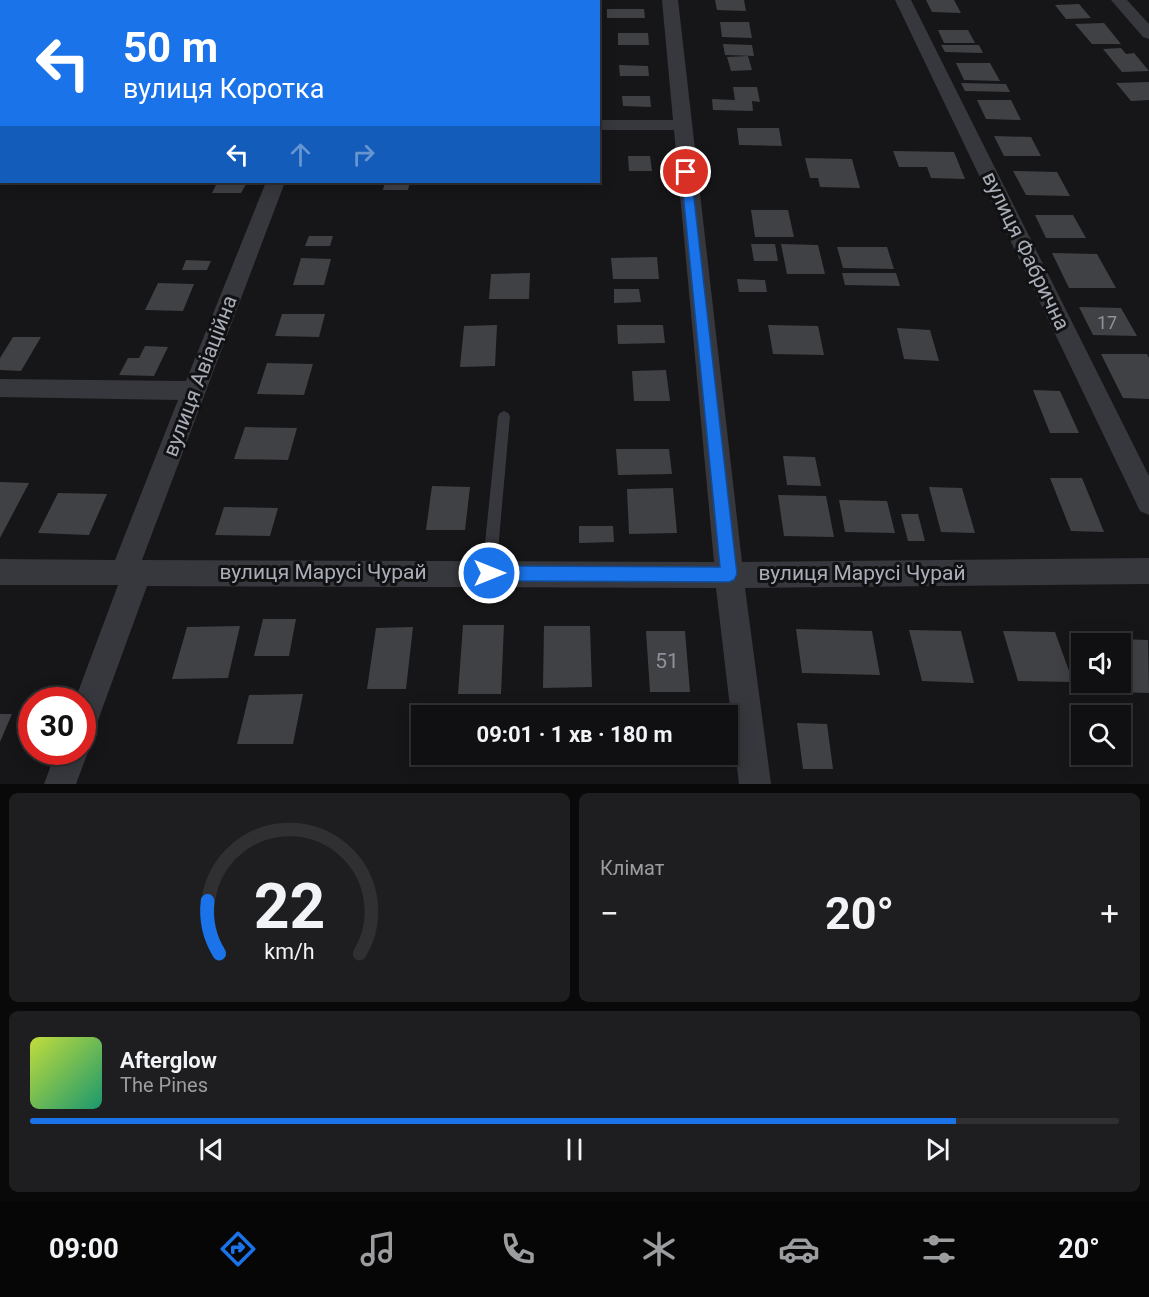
<!DOCTYPE html>
<html lang="uk">
<meta charset="utf-8">
<style>
:root{--surface:#101012;--page:#1e1e20;--text:#f1f3f6;--muted:#9c9d9f;--line:#303032;--accent:#1a73e8}
body{margin:0;font-family:Roboto,sans-serif;background:var(--page);color:var(--text);height:100vh;display:flex;flex-direction:column;font-size:22px;white-space:nowrap}
*{box-sizing:border-box;margin:0}
p{font-size:20px;color:var(--muted)}
.icon{flex:none;width:33px;height:33px;fill:none;stroke:currentColor;stroke-width:2;stroke-linecap:round;stroke-linejoin:round}
.map{position:relative;height:784px;overflow:hidden}
.side{display:flex;flex-direction:column;gap:9px;padding:9px;background:#09090a;flex:1}
.side>*{flex:none}
.hud{position:absolute;left:0px;top:0px;width:600px;height:183px;box-shadow:0 3px 15px #0003,0 0 0 2px var(--line);background:#1a73e8;color:#fff;overflow:hidden}
.fabs{position:absolute;left:1071px;top:633px;display:grid;gap:12px}
.fabs a{display:grid;place-items:center;width:60px;height:60px;border-radius:0px;background:var(--surface);box-shadow:0 3px 15px #0003,0 0 0 2px var(--line);font-size:30px}
.speed{position:absolute;left:18px;top:687px;display:flex;gap:12px;font-size:30px;font-weight:700;text-align:center}
.speed>*{display:grid;place-content:center;width:78px;height:78px;border-radius:50%;background:var(--surface);box-shadow:0 3px 15px #0003,0 0 0 2px var(--line);line-height:1}
.speed .limit{border:9px solid #d22;background:#fff;color:#111}
.pin{position:absolute;display:grid;place-items:center;width:51px;height:51px;color:#fff;margin:-26px;border:3px solid #fff;border-radius:50%;box-shadow:0 2px 6px #0007}
.me{position:absolute;width:66px;margin:-33px;rotate:90deg;stroke-linejoin:round;filter:drop-shadow(0 0 4px #0008)}
.turn{display:flex;align-items:center;gap:21px;height:126px;padding:0 24px;font-size:27px}
.turn .icon{width:78px;height:78px;stroke-width:2.5}
.turn b{display:block;font-size:42px;line-height:51px}
.lanes{display:flex;align-items:center;height:57px;padding:0 24px;background:#0003;justify-content:center;gap:30px;direction:ltr}
.lanes .off{opacity:.35}
.big{font-size:45px;font-weight:700;line-height:1.1}
.side .tile{flex:1;display:flex;flex-direction:column;justify-content:center;gap:9px;min-width:0;padding:0 21px;border-radius:9px;background:var(--page)}
.side .dial{align-items:center;gap:0}
.dial svg{height:156px;overflow:visible;fill:none;stroke:var(--line);stroke-width:7;stroke-linecap:round;text-anchor:middle}
.dial text{fill:var(--text);stroke:none}
.song{display:flex;align-items:center;gap:18px}
.cover{width:72px;height:72px;border-radius:9px;background:linear-gradient(135deg,hsl(70 70% 55%),hsl(160 70% 35%))}
.played{height:6px;border-radius:3px;background:linear-gradient(90deg,var(--accent) 85%,var(--line) 85%)}
.keys{display:flex;justify-content:space-around;direction:ltr}
.heat{display:flex;justify-content:space-between;align-items:center;font-size:33px;direction:ltr}
.side .tiles{flex:1;display:grid;gap:9px;grid-template-columns:1fr 1fr}
.tile:last-child{grid-column:span 2}
.trip{position:absolute;left:411px;top:705px;width:327px;height:60px;border-radius:0px;background:var(--surface);box-shadow:0 3px 15px #0003,0 0 0 2px var(--line);font-weight:700;line-height:60px;text-align:center}
.dock{display:flex;height:96px;justify-content:space-around;align-items:center;background:#060607;color:var(--muted)}
.dock .icon{width:42px;height:42px}
.dock .current{color:var(--accent)}
.dock b{font-size:27px;color:var(--text)}
.map>svg:first-child{display:block}
</style>
<div class="map">
<svg width="1149" height="784" viewBox="0 0 1149 784">
<rect width="100%" height="100%" fill="#161618"/>
<path fill="#404145" d="M 715,0 L 744,0 L 746,11 L 717,10 Z
M 926,0 L 954,0 L 961,13 L 932,12 Z
M 1079,4 L 1091,18 L 1066,19 L 1055,5 Z
M 607,9 L 644,9 L 645,18 L 607,18 Z
M 720,22 L 749,22 L 752,38 L 722,37 Z
M 1104,23 L 1121,44 L 1092,44 L 1075,24 Z
M 938,30 L 968,30 L 975,43 L 944,43 Z
M 618,33 L 648,33 L 649,45 L 618,45 Z
M 723,44 L 752,45 L 754,56 L 725,55 Z
M 941,45 L 979,45 L 983,53 L 945,52 Z
M 1121,48 L 1126,54 L 1134,53 L 1149,71 L 1122,72 L 1103,49 Z
M 748,56 L 752,70 L 731,71 L 727,57 Z
M 956,63 L 990,63 L 1000,81 L 964,80 Z
M 619,65 L 648,66 L 649,76 L 620,76 Z
M 1149,82 L 1149,100 L 1131,101 L 1116,83 Z
M 961,83 L 1006,84 L 1010,92 L 965,91 Z
M 733,87 L 757,87 L 760,102 L 752,101 L 753,111 L 713,110 L 712,99 L 735,100 Z
M 622,96 L 650,96 L 651,107 L 623,106 Z
M 977,100 L 1011,100 L 1021,120 L 986,119 Z
M 737,128 L 779,128 L 782,146 L 739,145 Z
M 994,136 L 1031,137 L 1041,156 L 1004,156 Z
M 893,151 L 954,152 L 965,179 L 931,178 L 927,167 L 899,167 Z
M 628,156 L 650,156 L 652,171 L 629,171 Z
M 805,158 L 852,159 L 860,188 L 820,187 L 818,178 L 810,178 Z
M 1013,171 L 1057,172 L 1070,196 L 1026,195 Z
M 385,182 L 410,182 L 408,190 L 383,190 Z
M 217,183 L 246,184 L 241,193 L 212,193 Z
M 751,210 L 788,210 L 794,237 L 755,237 Z
M 1035,215 L 1073,215 L 1086,238 L 1046,238 Z
M 309,236 L 333,236 L 330,246 L 305,246 Z
M 751,244 L 775,244 L 778,261 L 754,261 Z
M 781,244 L 818,245 L 825,274 L 787,274 Z
M 837,247 L 887,247 L 894,269 L 843,268 Z
M 1052,253 L 1097,254 L 1116,288 L 1069,288 Z
M 657,257 L 659,279 L 613,279 L 611,258 Z
M 301,258 L 331,259 L 324,285 L 293,285 Z
M 186,260 L 211,261 L 207,270 L 182,270 Z
M 530,273 L 529,299 L 489,299 L 491,274 Z
M 842,273 L 896,273 L 900,286 L 845,285 Z
M 737,279 L 765,280 L 767,292 L 739,292 Z
M 158,283 L 194,284 L 183,311 L 145,310 Z
M 614,289 L 639,289 L 641,302 L 614,303 Z
M 1079,307 L 1121,308 L 1137,336 L 1093,335 Z
M 282,314 L 325,314 L 319,337 L 275,336 Z
M 497,325 L 495,366 L 460,367 L 464,326 Z
M 617,325 L 663,325 L 665,343 L 618,344 Z
M 768,325 L 818,326 L 824,355 L 773,354 Z
M 897,328 L 930,330 L 939,361 L 904,359 Z
M 13,337 L 41,337 L 21,371 L 0,370 L 0,358 Z
M 145,346 L 168,347 L 154,376 L 119,375 L 128,358 L 139,358 Z
M 1101,354 L 1147,354 L 1149,358 L 1149,399 L 1123,398 Z
M 267,363 L 313,364 L 304,395 L 257,394 Z
M 666,370 L 670,401 L 634,401 L 632,371 Z
M 1033,390 L 1060,391 L 1079,433 L 1050,433 Z
M 245,427 L 297,428 L 288,460 L 234,459 Z
M 616,449 L 669,449 L 672,474 L 618,475 Z
M 783,456 L 815,457 L 821,486 L 787,485 Z
M 1050,478 L 1082,478 L 1104,532 L 1071,531 Z
M 0,482 L 29,483 L 0,538 Z
M 432,486 L 470,487 L 465,530 L 426,530 Z
M 929,487 L 962,488 L 975,533 L 941,532 Z
M 673,488 L 677,533 L 629,534 L 627,489 Z
M 58,493 L 107,494 L 89,535 L 38,533 Z
M 778,495 L 826,496 L 834,537 L 784,536 Z
M 839,500 L 887,501 L 895,533 L 845,532 Z
M 224,507 L 278,508 L 270,536 L 215,535 Z
M 901,514 L 918,514 L 925,541 L 908,541 Z
M 579,526 L 613,526 L 614,542 L 579,543 Z
M 263,619 L 296,619 L 289,656 L 254,656 Z
M 463,625 L 504,625 L 501,694 L 458,694 Z
M 240,626 L 228,678 L 172,679 L 187,627 Z
M 544,626 L 590,626 L 592,687 L 543,688 Z
M 413,627 L 406,689 L 367,689 L 376,628 Z
M 796,629 L 872,631 L 880,675 L 802,673 Z
M 909,630 L 961,631 L 974,683 L 922,681 Z
M 646,631 L 685,631 L 690,692 L 650,692 Z
M 1003,631 L 1055,632 L 1073,682 L 1018,681 Z
M 1092,638 L 1148,640 L 1149,693 L 1112,692 L 1108,682 L 1120,682 L 1120,644 L 1094,644 Z
M 303,694 L 293,744 L 237,744 L 249,695 Z
M 0,714 L 12,714 L 0,742 Z
M 797,723 L 827,724 L 833,769 L 803,769 Z"/>
<g fill="none" stroke-linecap="round" stroke-linejoin="round">
<path fill="#37383d" fill-rule="evenodd" d="M 504,411 L 508,413 L 510,416 L 496,573 L 494,578 L 489,579 L 484,578 L 482,573 L 498,416 L 500,413 Z"/>
<path fill="#37383d" fill-rule="evenodd" d="M 12,0 L 28,0 L 12,2 Z
M 335,0 L 351,0 L 335,2 Z
M 662,0 L 678,0 L 742,562 L 1149,558 L 1149,584 L 745,588 L 771,784 L 739,784 L 716,588 L 147,586 L 93,734 L 82,739 L 82,700 L 75,700 L 118,585 L 0,585 L 0,559 L 115,560 L 178,400 L 0,397 L 0,379 L 186,381 L 266,182 L 285,182 L 142,560 L 714,562 L 674,130 L 598,130 L 598,120 L 673,120 Z
M 895,0 L 911,0 L 1149,476 L 1149,515 L 1140,511 Z
M 1111,0 L 1127,0 L 1149,24 L 1149,39 L 1143,37 Z
M 2,17 L 2,28 L 0,29 L 0,18 Z
M 0,118 L 2,118 L 2,128 L 0,128 Z
M 82,740 L 88,752 L 76,784 L 44,784 L 56,752 L 82,752 Z"/>
</g>
<path fill="#1a73e8" stroke="#114b97" stroke-width="1.5" d="M 686,169 L 691,172 L 737,574 L 734,580 L 729,582 L 489,581 L 483,579 L 481,573 L 483,568 L 489,566 L 720,567 L 681,172 Z"/>
<g text-anchor="middle" dominant-baseline="central" stroke-width="6" stroke-linejoin="round" paint-order="stroke">
<g font-size="18" fill="#8e929b">
<text x="1107" y="322">17</text>
</g>
<g font-size="21" fill="#a8adb8" stroke="#111113">
<text transform="translate(1026 251) rotate(64)">вулиця Фабрична</text>
<text transform="translate(200 376) rotate(-69)">вулиця Авіаційна</text>
<text x="323" y="572">вулиця Марусі Чурай</text>
<text x="862" y="573">вулиця Марусі Чурай</text>
</g>
<g font-size="21" fill="#8e929b">
<text x="667" y="661">51</text>
</g>
</g>
</svg>
<div class="fabs">
<a><svg class="icon" aria-label="sound" viewBox="0 0 24 24"><path d="M4 9h4l5-4v14l-5-4H4zM17 9q2 3 0 6"/></svg></a>
<a><svg class="icon" aria-label="search" viewBox="0 0 24 24"><circle cx="10" cy="10" r="6"/><path d="M15 15l6 6"/></svg></a>
</div>
<div class="speed"><div class="limit">30</div></div>
<div class="pin" style="left:686px;top:172px;background:#d93025"><svg class="icon" aria-label="arrive" viewBox="0 0 24 24"><path d="M6 21V4h12l-3 4 3 4H6"/></svg></div>
<svg class="me" style="left:489px;top:573px" viewBox="-20 -20 40 40"><circle r="17" fill="#1a73e8" stroke="#fff" stroke-width="3"/><path d="M0-11L8 9 0 5-8 9z" fill="#fff"/></svg>
<div class="trip">09:01 · 1 хв · 180 m</div>
<div class="hud">
<div class="turn"><svg class="icon" aria-label="left" viewBox="0 0 24 24"><path d="M17 20v-9H6M10 6l-5 5 5 5"/></svg><div><b>50 m</b>вулиця Коротка</div></div>
<div class="lanes"><svg class="icon" aria-label="left" viewBox="0 0 24 24"><path d="M17 20v-9H6M10 6l-5 5 5 5"/></svg><svg class="icon off" aria-label="ahead" viewBox="0 0 24 24"><path d="M12 20V5M6 11l6-6 6 6"/></svg><svg class="icon off" aria-label="right" viewBox="0 0 24 24"><path d="M7 20v-9h11M14 6l5 5-5 5"/></svg></div>
</div>
</div>
<section class="side">
<div class="tiles">
<div class="tile dial"><svg viewBox="0 0 100 80">
<path d="M14 69A42 42 0 1 1 86 69"/>
<path d="M14 69A42 42 0 0 1 8 42" stroke="#1a73e8"/>
<text x="50" y="56" font-size="32" font-weight="700">22</text>
<text x="50" y="72" font-size="11">km/h</text>
</svg></div>
<div class="tile"><p>Клімат</p>
<div class="heat"><a>−</a><b class="big">20°</b><a>+</a></div>
</div>
<div class="tile">
<div class="song"><i class="cover"></i><div><b>Afterglow</b><p>The Pines</p></div></div>
<div class="played"></div>
<div class="keys"><svg class="icon" aria-label="previous" viewBox="0 0 24 24"><path d="M18 5L8 12l10 7zM5 5v14"/></svg><svg class="icon" aria-label="pause" viewBox="0 0 24 24"><path d="M8 5v14M16 5v14"/></svg><svg class="icon" aria-label="next" viewBox="0 0 24 24"><path d="M6 5l10 7-10 7zM19 5v14"/></svg></div>
</div>
</div>
</section>
<nav class="dock">
<b>09:00</b>
<svg class="icon current" aria-label="directions" viewBox="0 0 24 24"><path d="M12 3l9 9-9 9-9-9zM9 14v-3h6M13 9l2 2-2 2"/></svg>
<svg class="icon" aria-label="music" viewBox="0 0 24 24"><path d="M9 18V5l10-2v13"/><circle cx="6" cy="18" r="3"/><circle cx="16" cy="16" r="3"/></svg>
<svg class="icon" aria-label="phone" viewBox="0 0 24 24"><path d="M5 4h4l2 5-3 2q2 4 5 5l2-3 5 2v4C11 20 4 13 5 4z"/></svg>
<svg class="icon" aria-label="climate" viewBox="0 0 24 24"><path d="M12 3v18M4 7l16 10M4 17L20 7"/></svg>
<svg class="icon" aria-label="car" viewBox="0 0 24 24"><path d="M5 17H2v-5l4-1 3-4h7l3 4 3 1v5h-3M9 17h6M6 11h13"/><circle cx="7" cy="17" r="2"/><circle cx="17" cy="17" r="2"/></svg>
<svg class="icon" aria-label="filters" viewBox="0 0 24 24"><path d="M4 7h16M4 17h16"/><circle cx="9" cy="7" r="2"/><circle cx="15" cy="17" r="2"/></svg>
<b>20°</b>
</nav>
